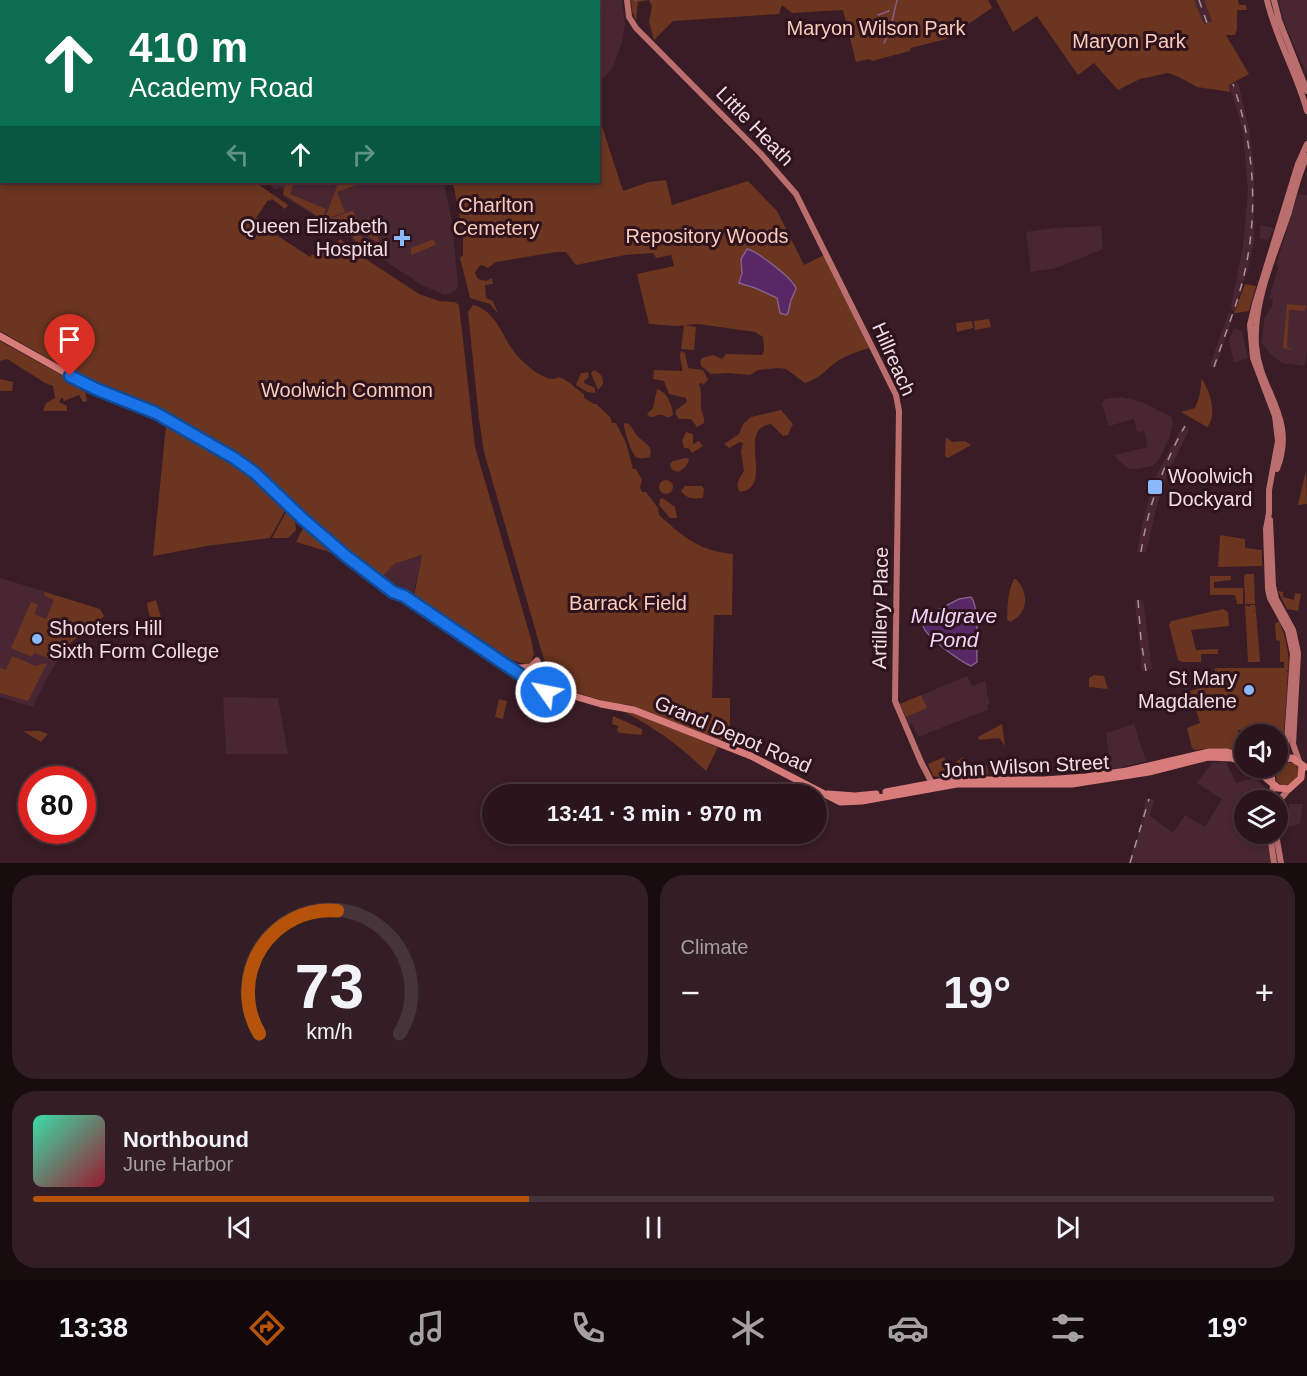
<!DOCTYPE html>
<meta charset="utf-8">
<style>
:root{--surface:#2b151c;--page:#331e25;--text:#f1f3f6;--muted:#a69fa3;--line:#47343b;--accent:#b45309}
body{margin:0;font-family:Helvetica,sans-serif;background:var(--page);color:var(--text);height:100vh;display:flex;flex-direction:column;font-size:22px;white-space:nowrap}
*{box-sizing:border-box;margin:0}
p{font-size:20px;color:var(--muted)}
.icon{flex:none;width:33px;height:33px;fill:none;stroke:currentColor;stroke-width:2;stroke-linecap:round;stroke-linejoin:round}
.map{position:relative;height:863px;overflow:hidden}
.side{display:flex;flex-direction:column;gap:12px;padding:12px;background:#180c0f;flex:1}
.side>*{flex:none}
.banner{position:absolute;left:0px;top:0px;width:600px;height:183px;box-shadow:0 3px 9px #0003,0 0 0 2px var(--line);background:#0b6e4f;color:#fff;overflow:hidden}
.fabs{position:absolute;left:1234px;top:724px;display:grid;gap:12px}
.fabs a{display:grid;place-items:center;width:54px;height:54px;border-radius:50%;background:var(--surface);box-shadow:0 3px 9px #0003,0 0 0 2px var(--line);font-size:30px}
.speed{position:absolute;left:18px;top:766px;display:flex;gap:12px;font-size:30px;font-weight:700;text-align:center}
.speed>*{display:grid;place-content:center;width:78px;height:78px;border-radius:50%;background:var(--surface);box-shadow:0 3px 9px #0003,0 0 0 2px var(--line);line-height:1}
.speed .limit{border:9px solid #d22;background:#fff;color:#111}
.pin{position:absolute;display:grid;place-items:center;width:51px;height:51px;color:#fff;margin:-62px -26px;border-radius:50% 50% 50% 0;rotate:-45deg;box-shadow:0 0 6px #0007}
.pin .icon{rotate:45deg}
.me{position:absolute;width:66px;margin:-33px;rotate:303deg;stroke-linejoin:round;filter:drop-shadow(0 0 4px #0008)}
.turn{display:flex;align-items:center;gap:21px;height:126px;padding:0 30px;font-size:27px}
.turn .icon{width:78px;height:78px;stroke-width:2.5}
.turn b{display:block;font-size:42px;line-height:51px}
.lanes{display:flex;align-items:center;height:57px;padding:0 30px;background:#0003;justify-content:center;gap:30px;direction:ltr}
.lanes .off{opacity:.35}
.big{font-size:45px;font-weight:700;line-height:1.1}
.side .widget{flex:1;display:flex;flex-direction:column;justify-content:center;gap:9px;min-width:0;padding:0 21px;border-radius:24px;background:var(--page)}
.side .dial{align-items:center;gap:0}
.dial svg{height:156px;overflow:visible;fill:none;stroke:var(--line);stroke-width:7;stroke-linecap:round;text-anchor:middle}
.dial text{fill:var(--text);stroke:none}
.song{display:flex;align-items:center;gap:18px}
.cover{width:72px;height:72px;border-radius:9px;background:linear-gradient(135deg,hsl(160 70% 55%),hsl(350 70% 35%))}
.played{height:6px;border-radius:3px;background:linear-gradient(90deg,var(--accent) 40%,var(--line) 40%)}
.keys{display:flex;justify-content:space-around;direction:ltr}
.heat{display:flex;justify-content:space-between;align-items:center;font-size:33px;direction:ltr}
.side .tiles{flex:1;display:grid;gap:12px;grid-template-columns:1fr 1fr}
.widget:last-child{grid-column:span 2}
.trip{position:absolute;left:482px;top:784px;width:345px;height:60px;border-radius:30px;background:var(--surface);box-shadow:0 3px 9px #0003,0 0 0 2px var(--line);font-weight:700;line-height:60px;text-align:center}
.menu{display:flex;height:96px;justify-content:space-around;align-items:center;background:#11080b;color:var(--muted)}
.menu .icon{width:42px;height:42px}
.menu .active{color:var(--accent)}
.menu b{font-size:27px;color:var(--text)}
.map>svg:first-child{display:block}
</style>
<div class="map">
<svg width="1307" height="863" viewBox="0 0 1307 863">
<rect width="100%" height="100%" fill="#391c25"/>
<path fill="#492732" d="M 575,0 L 622,0 L 625,24 L 622,43 L 612,69 L 599,83 L 598,2 Z
M 1194,0 L 1204,0 L 1212,21 L 1204,24 Z
M 1281,0 L 1307,0 L 1307,76 L 1284,22 L 1279,2 Z
M 1238,82 L 1249,129 L 1254,168 L 1254,241 L 1248,269 L 1234,313 L 1231,307 L 1243,246 L 1248,190 L 1243,130 L 1229,85 Z
M 266,182 L 444,182 L 452,222 L 458,285 L 456,290 L 450,294 L 444,295 L 422,285 L 391,265 L 383,258 L 379,258 L 353,242 L 352,237 L 343,236 L 328,224 L 283,196 L 283,189 L 280,188 L 275,190 Z
M 1298,194 L 1307,195 L 1307,354 L 1304,366 L 1282,363 L 1271,355 L 1262,343 L 1264,319 L 1272,306 L 1273,299 L 1269,298 L 1278,268 L 1277,262 Z
M 1260,225 L 1274,228 L 1268,240 L 1260,239 Z
M 1101,226 L 1103,249 L 1056,268 L 1031,272 L 1026,232 L 1054,228 Z
M 1229,312 L 1233,317 L 1216,367 L 1210,365 Z
M 1234,328 L 1242,331 L 1248,358 L 1234,363 L 1229,340 Z
M 1121,397 L 1139,401 L 1171,417 L 1173,422 L 1169,439 L 1158,461 L 1152,466 L 1137,469 L 1129,469 L 1117,459 L 1115,455 L 1148,447 L 1144,431 L 1137,432 L 1134,419 L 1109,426 L 1102,404 L 1105,399 Z
M 1183,425 L 1189,430 L 1168,473 L 1157,505 L 1146,553 L 1137,552 L 1143,521 L 1155,478 Z
M 422,555 L 413,595 L 383,576 L 394,564 Z
M 0,578 L 43,591 L 104,616 L 69,643 L 49,674 L 33,707 L 0,697 Z
M 1143,600 L 1152,669 L 1142,671 L 1135,601 Z
M 967,676 L 972,686 L 986,681 L 987,694 L 990,703 L 987,705 L 989,709 L 918,737 L 912,724 L 909,725 L 900,704 Z
M 223,697 L 278,698 L 288,754 L 226,754 Z
M 1134,724 L 1146,761 L 1111,770 L 1106,733 Z
M 1226,762 L 1236,783 L 1256,777 L 1266,789 L 1266,801 L 1245,801 L 1245,834 L 1268,834 L 1272,863 L 1128,863 L 1139,832 L 1146,798 L 1154,800 L 1150,816 L 1173,833 L 1185,815 L 1205,827 L 1222,799 L 1197,783 L 1212,763 Z
M 1289,804 L 1303,804 L 1300,824 L 1288,827 Z"/>
<path fill="#6b3520" fill-rule="evenodd" d="M 172,0 L 424,0 L 423,2 Z
M 432,0 L 575,0 L 575,1 L 431,1 Z
M 631,0 L 988,0 L 992,8 L 946,39 L 911,48 L 910,51 L 872,61 L 869,59 L 856,62 L 843,10 L 792,13 L 782,5 L 779,14 L 673,21 L 654,40 L 649,22 L 652,6 L 649,0 L 638,2 L 636,21 L 632,11 Z
M 996,0 L 1194,0 L 1204,24 L 1212,21 L 1204,0 L 1238,0 L 1239,5 L 1246,5 L 1247,10 L 1237,10 L 1237,29 L 1235,35 L 1226,35 L 1249,74 L 1229,85 L 1230,92 L 1197,87 L 1177,76 L 1168,73 L 1140,79 L 1118,90 L 1094,63 L 1078,75 L 1037,16 L 1013,32 Z
M 0,20 L 1,20 L 2,182 L 255,182 L 288,205 L 285,209 L 272,199 L 270,201 L 268,200 L 256,218 L 259,219 L 257,222 L 310,257 L 312,254 L 317,257 L 326,244 L 336,245 L 340,239 L 348,245 L 349,248 L 419,294 L 439,301 L 455,302 L 459,305 L 475,447 L 531,639 L 534,654 L 531,663 C 514,672 432,609 414,596 L 422,555 L 394,564 L 383,576 L 379,574 L 340,544 L 251,465 L 228,450 L 174,418 L 141,402 L 90,382 L 0,331 Z
M 599,117 L 623,191 L 649,182 L 666,180 L 672,205 L 748,181 L 777,211 L 804,265 L 824,255 L 869,348 C 860,351 850,354 841,359 C 826,368 823,377 805,383 L 786,369 L 779,368 L 758,370 L 750,375 L 728,373 L 711,374 L 701,366 L 700,362 L 702,358 L 713,355 L 722,359 L 726,354 L 762,355 L 764,350 L 763,337 L 755,332 L 698,324 L 676,326 L 649,324 L 637,274 L 674,266 L 671,255 L 656,258 L 653,253 L 625,255 L 576,265 L 566,252 L 556,252 L 496,262 L 488,268 L 482,265 L 479,266 L 475,273 L 478,279 L 486,281 L 492,278 L 493,284 L 485,285 L 486,298 L 493,301 L 498,314 L 490,304 L 470,298 L 460,258 L 463,255 L 463,234 L 453,182 L 598,182 ZM 745,251 L 765,258 L 775,268 L 794,282 C 795,293 790,302 788,313 L 783,315 L 778,298 C 766,291 748,289 739,281 C 743,270 740,261 745,251 Z
M 286,182 L 294,182 L 290,194 L 326,209 L 322,219 L 283,194 Z
M 336,182 L 355,182 L 356,185 L 337,192 L 345,212 L 324,220 L 338,184 Z
M 353,210 L 357,221 L 347,235 C 339,234 334,225 327,220 Z
M 370,218 L 371,220 L 368,222 L 374,235 L 377,234 L 379,241 L 378,243 L 359,229 L 364,219 Z
M 355,234 L 359,235 L 383,252 L 384,257 C 375,257 355,244 353,236 Z
M 431,240 L 434,240 L 436,245 L 411,255 L 411,248 Z
M 1245,284 L 1256,286 L 1249,311 L 1236,313 L 1234,313 Z
M 1287,304 L 1307,306 L 1304,311 L 1289,310 L 1287,347 L 1294,350 L 1283,348 Z
M 473,305 C 496,310 502,337 515,353 C 522,362 540,378 552,379 C 561,379 553,376 561,378 C 568,380 577,390 584,394 L 584,398 L 594,404 L 596,404 L 610,417 L 612,423 L 616,423 L 626,443 L 633,469 L 636,469 L 642,480 L 640,488 L 642,492 L 646,492 L 658,508 L 659,515 C 683,537 700,551 733,554 L 732,615 L 714,615 L 712,698 L 730,698 L 730,738 L 718,740 L 631,705 L 610,703 L 556,686 L 552,682 L 542,653 L 484,452 L 479,419 L 468,312 Z
M 989,319 L 991,327 L 975,330 L 974,321 Z
M 972,321 L 973,328 L 957,332 L 956,323 Z
M 684,325 L 696,327 L 694,350 L 681,349 Z
M 0,341 L 76,383 L 85,391 L 87,401 L 83,402 L 79,395 L 64,401 L 62,397 L 59,402 L 67,406 L 67,411 L 43,411 L 46,403 L 55,398 L 53,386 L 45,383 L 7,359 L 0,361 Z
M 681,351 L 685,353 L 688,368 L 703,370 L 708,380 L 703,385 L 702,383 L 699,384 C 702,393 701,398 701,406 C 701,413 705,416 704,423 L 697,427 L 691,419 L 679,419 L 676,415 L 676,410 L 687,402 L 686,398 L 669,394 L 664,381 L 653,379 L 654,370 L 682,371 C 683,364 678,357 681,351 Z
M 594,370 C 601,374 603,376 603,384 L 598,390 L 591,373 Z
M 588,372 L 589,377 L 584,381 L 584,383 L 595,388 L 595,393 L 587,392 L 576,385 L 581,373 Z
M 1201,378 C 1210,390 1218,415 1207,427 L 1181,412 L 1195,408 C 1199,400 1202,386 1201,378 Z
M 0,379 L 13,382 L 12,391 L 0,391 Z
M 657,389 C 667,392 672,404 673,415 C 667,420 666,415 660,415 C 656,415 654,417 650,417 L 647,414 L 653,408 Z
M 781,410 L 793,424 L 788,435 L 783,436 L 771,424 C 735,429 776,487 740,492 C 735,484 739,479 744,471 L 741,452 L 743,443 L 740,442 L 729,448 L 724,444 L 739,434 L 743,424 L 751,417 Z
M 624,423 L 629,424 C 633,428 634,433 638,437 C 646,444 653,446 650,457 C 645,458 639,460 635,456 C 631,451 623,428 624,423 Z
M 166,426 L 246,473 L 286,509 L 270,538 L 207,546 L 153,556 Z
M 686,432 L 693,434 L 693,444 L 699,441 L 703,446 L 692,453 L 688,448 L 684,448 L 682,441 Z
M 946,437 L 952,442 L 965,441 L 971,445 L 948,458 L 945,456 Z
M 686,458 L 689,459 C 688,465 684,469 678,472 L 672,470 L 670,464 L 673,461 Z
M 1306,470 L 1307,504 L 1298,505 Z
M659 487a7 7 0 1 1 14 0a7 7 0 1 1-14 0Z
M 685,486 L 702,486 L 704,489 L 703,498 C 693,499 687,499 681,491 Z
M 663,498 L 675,507 L 677,518 L 670,518 L 659,505 L 660,499 Z
M 286,512 L 295,519 L 296,530 L 288,538 L 272,538 Z
M 304,526 L 336,553 L 336,554 L 296,542 Z
M 1220,535 L 1245,539 L 1245,548 L 1262,550 L 1262,566 L 1218,567 Z
M 1247,574 L 1254,574 L 1255,604 L 1245,604 L 1244,575 Z
M 1210,576 L 1231,576 L 1231,580 L 1214,582 L 1214,588 L 1243,588 L 1243,604 L 1237,604 L 1235,595 L 1210,595 Z
M 1014,579 L 1016,579 C 1029,593 1029,613 1010,622 L 1007,619 C 1008,605 1007,593 1014,579 Z
M 1278,591 L 1283,592 L 1283,597 L 1294,600 L 1295,593 L 1301,594 L 1298,611 L 1287,609 Z
M 45,592 L 100,609 L 104,616 L 97,624 L 70,643 L 59,660 L 50,661 L 48,658 L 34,653 L 32,657 L 11,648 L 31,602 L 38,605 L 34,614 L 46,619 L 54,600 L 44,595 Z
M 156,600 L 161,617 L 154,619 L 149,615 L 147,603 Z
M 1245,605 L 1250,607 L 1250,605 L 1255,605 L 1256,611 L 1253,611 L 1256,612 L 1260,662 L 1248,662 Z
M 1223,609 L 1228,612 L 1229,626 L 1191,630 L 1196,650 L 1218,649 L 1218,654 L 1201,654 L 1201,662 L 1182,662 L 1178,660 L 1169,625 L 1171,621 Z
M 1279,621 C 1286,638 1290,653 1288,671 L 1284,669 L 1288,672 L 1284,732 L 1280,733 L 1238,730 L 1240,745 L 1244,752 C 1227,748 1212,747 1195,750 L 1192,748 L 1187,728 L 1200,723 L 1190,691 L 1200,688 L 1215,680 L 1215,668 L 1284,668 L 1284,662 L 1280,662 L 1280,641 L 1276,640 L 1275,624 Z
M 12,656 L 36,666 L 47,663 L 28,701 L 0,693 L 0,668 L 6,670 Z
M 1094,675 L 1104,676 L 1108,689 L 1089,687 L 1089,678 Z
M 921,695 L 927,708 L 906,717 L 900,704 Z
M 499,699 L 507,701 L 503,719 L 495,717 Z
M 623,711 L 638,715 L 718,747 L 706,771 C 678,744 656,729 623,711 Z
M 613,716 L 642,729 L 642,735 L 620,733 L 617,731 L 618,726 L 612,724 Z
M 1002,724 L 1005,746 L 999,738 L 979,740 L 978,737 Z
M 23,731 L 40,731 L 48,734 L 41,742 Z
M 944,757 L 949,770 L 958,767 L 956,762 L 963,757 L 964,774 L 965,770 L 987,765 L 988,775 C 970,774 951,780 933,776 L 928,764 Z
M 1288,763 L 1294,763 L 1299,770 C 1298,778 1293,784 1285,786 L 1277,782 L 1276,774 Z"/>
<path fill="#582765" stroke="#865e8a" stroke-width="1.5" d="M 747,249 C 757,251 795,280 796,289 L 791,300 L 788,313 L 786,315 L 780,313 L 777,298 L 755,288 L 739,283 L 742,273 L 741,259 Z
M 971,597 C 980,608 976,646 977,662 L 971,666 C 960,661 924,636 923,625 C 922,621 924,620 926,616 L 959,599 Z"/>
<g fill="none" stroke-linecap="round" stroke-linejoin="round">
<path stroke="#865e8a" stroke-width="1.5" d="M 635,0 L 636,0
M 878,15 L 889,11
M 884,43 L 890,30 L 897,0"/>
<path stroke="#bb6e6e" stroke-width="6" d="M 627,0 L 629,17 L 636,28 L 761,154 L 796,194 L 896,395 L 899,411 L 895,701 L 921,762 L 932,783
M 1267,0 C 1276,39 1297,73 1307,111
M 1274,0 L 1279,20 L 1307,91
M 1277,469 C 1297,417 1260,393 1256,346 C 1253,301 1275,254 1289,212 C 1294,194 1299,173 1307,156
M 1270,520 L 1273,586 L 1276,599 L 1293,630 L 1298,653 L 1293,744 L 1299,761
M 1280,761 L 1287,741 L 1293,654 L 1288,631 L 1270,598 L 1268,589 L 1266,529 L 1269,513 L 1269,490 L 1278,441 L 1275,416 L 1253,358 L 1250,325 L 1255,304 L 1298,164 L 1307,144
M 1272,801 L 1273,784
M 1278,802 L 1289,789
M 1270,834 L 1274,863
M 1276,834 L 1281,863"/>
<path stroke="#d87c7b" stroke-width="7" d="M 0,336 L 91,387 L 156,413 L 234,458 L 255,473 L 303,519 L 347,556 L 393,592 L 404,596
M 404,594 L 457,634 L 506,664 L 539,688 L 562,697
M 506,664 L 519,668 L 557,691 L 601,704 L 634,710 L 751,756 L 840,802 L 862,801 L 957,784 L 1072,784 L 1149,772 L 1208,757 L 1232,758 L 1245,763
M 521,668 L 531,667 L 537,661
M 546,706 L 554,698 L 559,696
M 1278,763 L 1285,759 L 1292,758 L 1305,767
M 1254,768 L 1272,783
M 1274,768 L 1271,774 L 1272,783 L 1278,788 L 1289,789 L 1301,778 L 1302,765
M 886,792 L 950,780 L 1044,780 L 1086,777 L 1127,771 L 1209,752 L 1227,752 L 1245,757
M 828,794 L 855,796 L 876,794"/>
<path stroke="#ab939a" stroke-width="1.5" stroke-dasharray="8 8" stroke-linecap="butt" d="M 1199,0 L 1207,23
M 1214,367 C 1224,336 1237,306 1244,275 C 1259,211 1254,145 1233,84
M 1141,552 C 1148,507 1163,465 1185,426
M 1138,600 L 1141,640 L 1146,671
M 1130,863 L 1149,799"/>
</g>
<g fill="none" stroke-linecap="round" stroke-linejoin="round">
<defs>
<path id="route" d="M 70,376 L 96,389 L 156,413 L 234,458 L 255,473 L 303,519 L 346,556 L 393,592 L 404,596 L 546,692"/>
</defs>
<use href="#route" stroke="#114b97" stroke-width="15"/>
<use href="#route" stroke="#1a73e8" stroke-width="10"/>
</g>
<g fill="#8abafc" stroke="#2e131c" stroke-width="2">
<path d="M399 229h6v6h6v6h-6v6h-6v-6h-6v-6h6z"/>
<rect x="1147" y="479" width="16" height="16" rx="3"/>
<circle cx="37" cy="639" r="6"/>
<circle cx="1249" cy="690" r="6"/>
</g>
<g text-anchor="middle" dominant-baseline="central" stroke-width="6" stroke-linejoin="round" paint-order="stroke">
<g font-size="20" fill="#faccbb" stroke="#2e131c">
<text x="876" y="28">Maryon Wilson Park</text>
<text x="1129" y="41">Maryon Park</text>
<text x="496" y="205">Charlton<tspan x="496" dy="23">Cemetery</tspan></text>
<text x="707" y="236">Repository Woods</text>
<text x="347" y="390">Woolwich Common</text>
<text x="628" y="603">Barrack Field</text>
</g>
<g font-size="20" fill="#f1dde2" stroke="#2e131c">
<text transform="translate(755 126) rotate(46)">Little Heath</text>
<text transform="translate(894 359) rotate(66)">Hillreach</text>
<text transform="translate(880 608) rotate(-89)">Artillery Place</text>
<text transform="translate(733 734) rotate(23)">Grand Depot Road</text>
<text transform="translate(1025 766) rotate(-3)">John Wilson Street</text>
</g>
<g font-size="20" fill="#f1dde2" stroke="#2e131c" text-anchor="end">
<text x="388" y="226">Queen Elizabeth<tspan x="388" dy="23">Hospital</tspan></text>
<text x="1168" y="476" text-anchor="start">Woolwich<tspan x="1168" dy="23">Dockyard</tspan></text>
<text x="49" y="628" text-anchor="start">Shooters Hill<tspan x="49" dy="23">Sixth Form College</tspan></text>
<text x="1237" y="678">St Mary<tspan x="1237" dy="23">Magdalene</tspan></text>
</g>
<g font-size="21" font-style="italic" fill="#f2d6fa" stroke="#2e131c">
<text x="954" y="615">Mulgrave<tspan x="954" dy="24">Pond</tspan></text>
</g>
</g>
</svg>
<div class="fabs">
<a><svg class="icon" aria-label="sound" viewBox="0 0 24 24"><path d="M4 9h4l5-4v14l-5-4H4zM17 9q2 3 0 6"/></svg></a>
<a><svg class="icon" aria-label="layers" viewBox="0 0 24 24"><path d="M12 4l9 5-9 5-9-5zM3 14l9 5 9-5"/></svg></a>
</div>
<div class="speed"><div class="limit">80</div></div>
<div class="pin" style="left:70px;top:376px;background:#d93025"><svg class="icon" aria-label="arrive" viewBox="0 0 24 24"><path d="M6 21V4h12l-3 4 3 4H6"/></svg></div>
<svg class="me" style="left:546px;top:692px" viewBox="-20 -20 40 40"><circle r="17" fill="#1a73e8" stroke="#fff" stroke-width="3"/><path d="M0-11L8 9 0 5-8 9z" fill="#fff"/></svg>
<div class="trip">13:41 · 3 min · 970 m</div>
<div class="banner">
<div class="turn"><svg class="icon" aria-label="ahead" viewBox="0 0 24 24"><path d="M12 20V5M6 11l6-6 6 6"/></svg><div><b>410 m</b>Academy Road</div></div>
<div class="lanes"><svg class="icon off" aria-label="left" viewBox="0 0 24 24"><path d="M17 20v-9H6M10 6l-5 5 5 5"/></svg><svg class="icon" aria-label="ahead" viewBox="0 0 24 24"><path d="M12 20V5M6 11l6-6 6 6"/></svg><svg class="icon off" aria-label="right" viewBox="0 0 24 24"><path d="M7 20v-9h11M14 6l5 5-5 5"/></svg></div>
</div>
</div>
<section class="side">
<div class="tiles">
<div class="widget dial"><svg viewBox="0 0 100 80">
<path d="M14 69A42 42 0 1 1 86 69"/>
<path d="M14 69A42 42 0 0 1 54 6" stroke="#b45309"/>
<text x="50" y="56" font-size="32" font-weight="700">73</text>
<text x="50" y="72" font-size="11">km/h</text>
</svg></div>
<div class="widget"><p>Climate</p>
<div class="heat"><a>−</a><b class="big">19°</b><a>+</a></div>
</div>
<div class="widget">
<div class="song"><i class="cover"></i><div><b>Northbound</b><p>June Harbor</p></div></div>
<div class="played"></div>
<div class="keys"><svg class="icon" aria-label="previous" viewBox="0 0 24 24"><path d="M18 5L8 12l10 7zM5 5v14"/></svg><svg class="icon" aria-label="pause" viewBox="0 0 24 24"><path d="M8 5v14M16 5v14"/></svg><svg class="icon" aria-label="next" viewBox="0 0 24 24"><path d="M6 5l10 7-10 7zM19 5v14"/></svg></div>
</div>
</div>
</section>
<nav class="menu">
<b>13:38</b>
<svg class="icon active" aria-label="directions" viewBox="0 0 24 24"><path d="M12 3l9 9-9 9-9-9zM9 14v-3h6M13 9l2 2-2 2"/></svg>
<svg class="icon" aria-label="music" viewBox="0 0 24 24"><path d="M9 18V5l10-2v13"/><circle cx="6" cy="18" r="3"/><circle cx="16" cy="16" r="3"/></svg>
<svg class="icon" aria-label="phone" viewBox="0 0 24 24"><path d="M5 4h4l2 5-3 2q2 4 5 5l2-3 5 2v4C11 20 4 13 5 4z"/></svg>
<svg class="icon" aria-label="climate" viewBox="0 0 24 24"><path d="M12 3v18M4 7l16 10M4 17L20 7"/></svg>
<svg class="icon" aria-label="car" viewBox="0 0 24 24"><path d="M5 17H2v-5l4-1 3-4h7l3 4 3 1v5h-3M9 17h6M6 11h13"/><circle cx="7" cy="17" r="2"/><circle cx="17" cy="17" r="2"/></svg>
<svg class="icon" aria-label="filters" viewBox="0 0 24 24"><path d="M4 7h16M4 17h16"/><circle cx="9" cy="7" r="2"/><circle cx="15" cy="17" r="2"/></svg>
<b>19°</b>
</nav>
